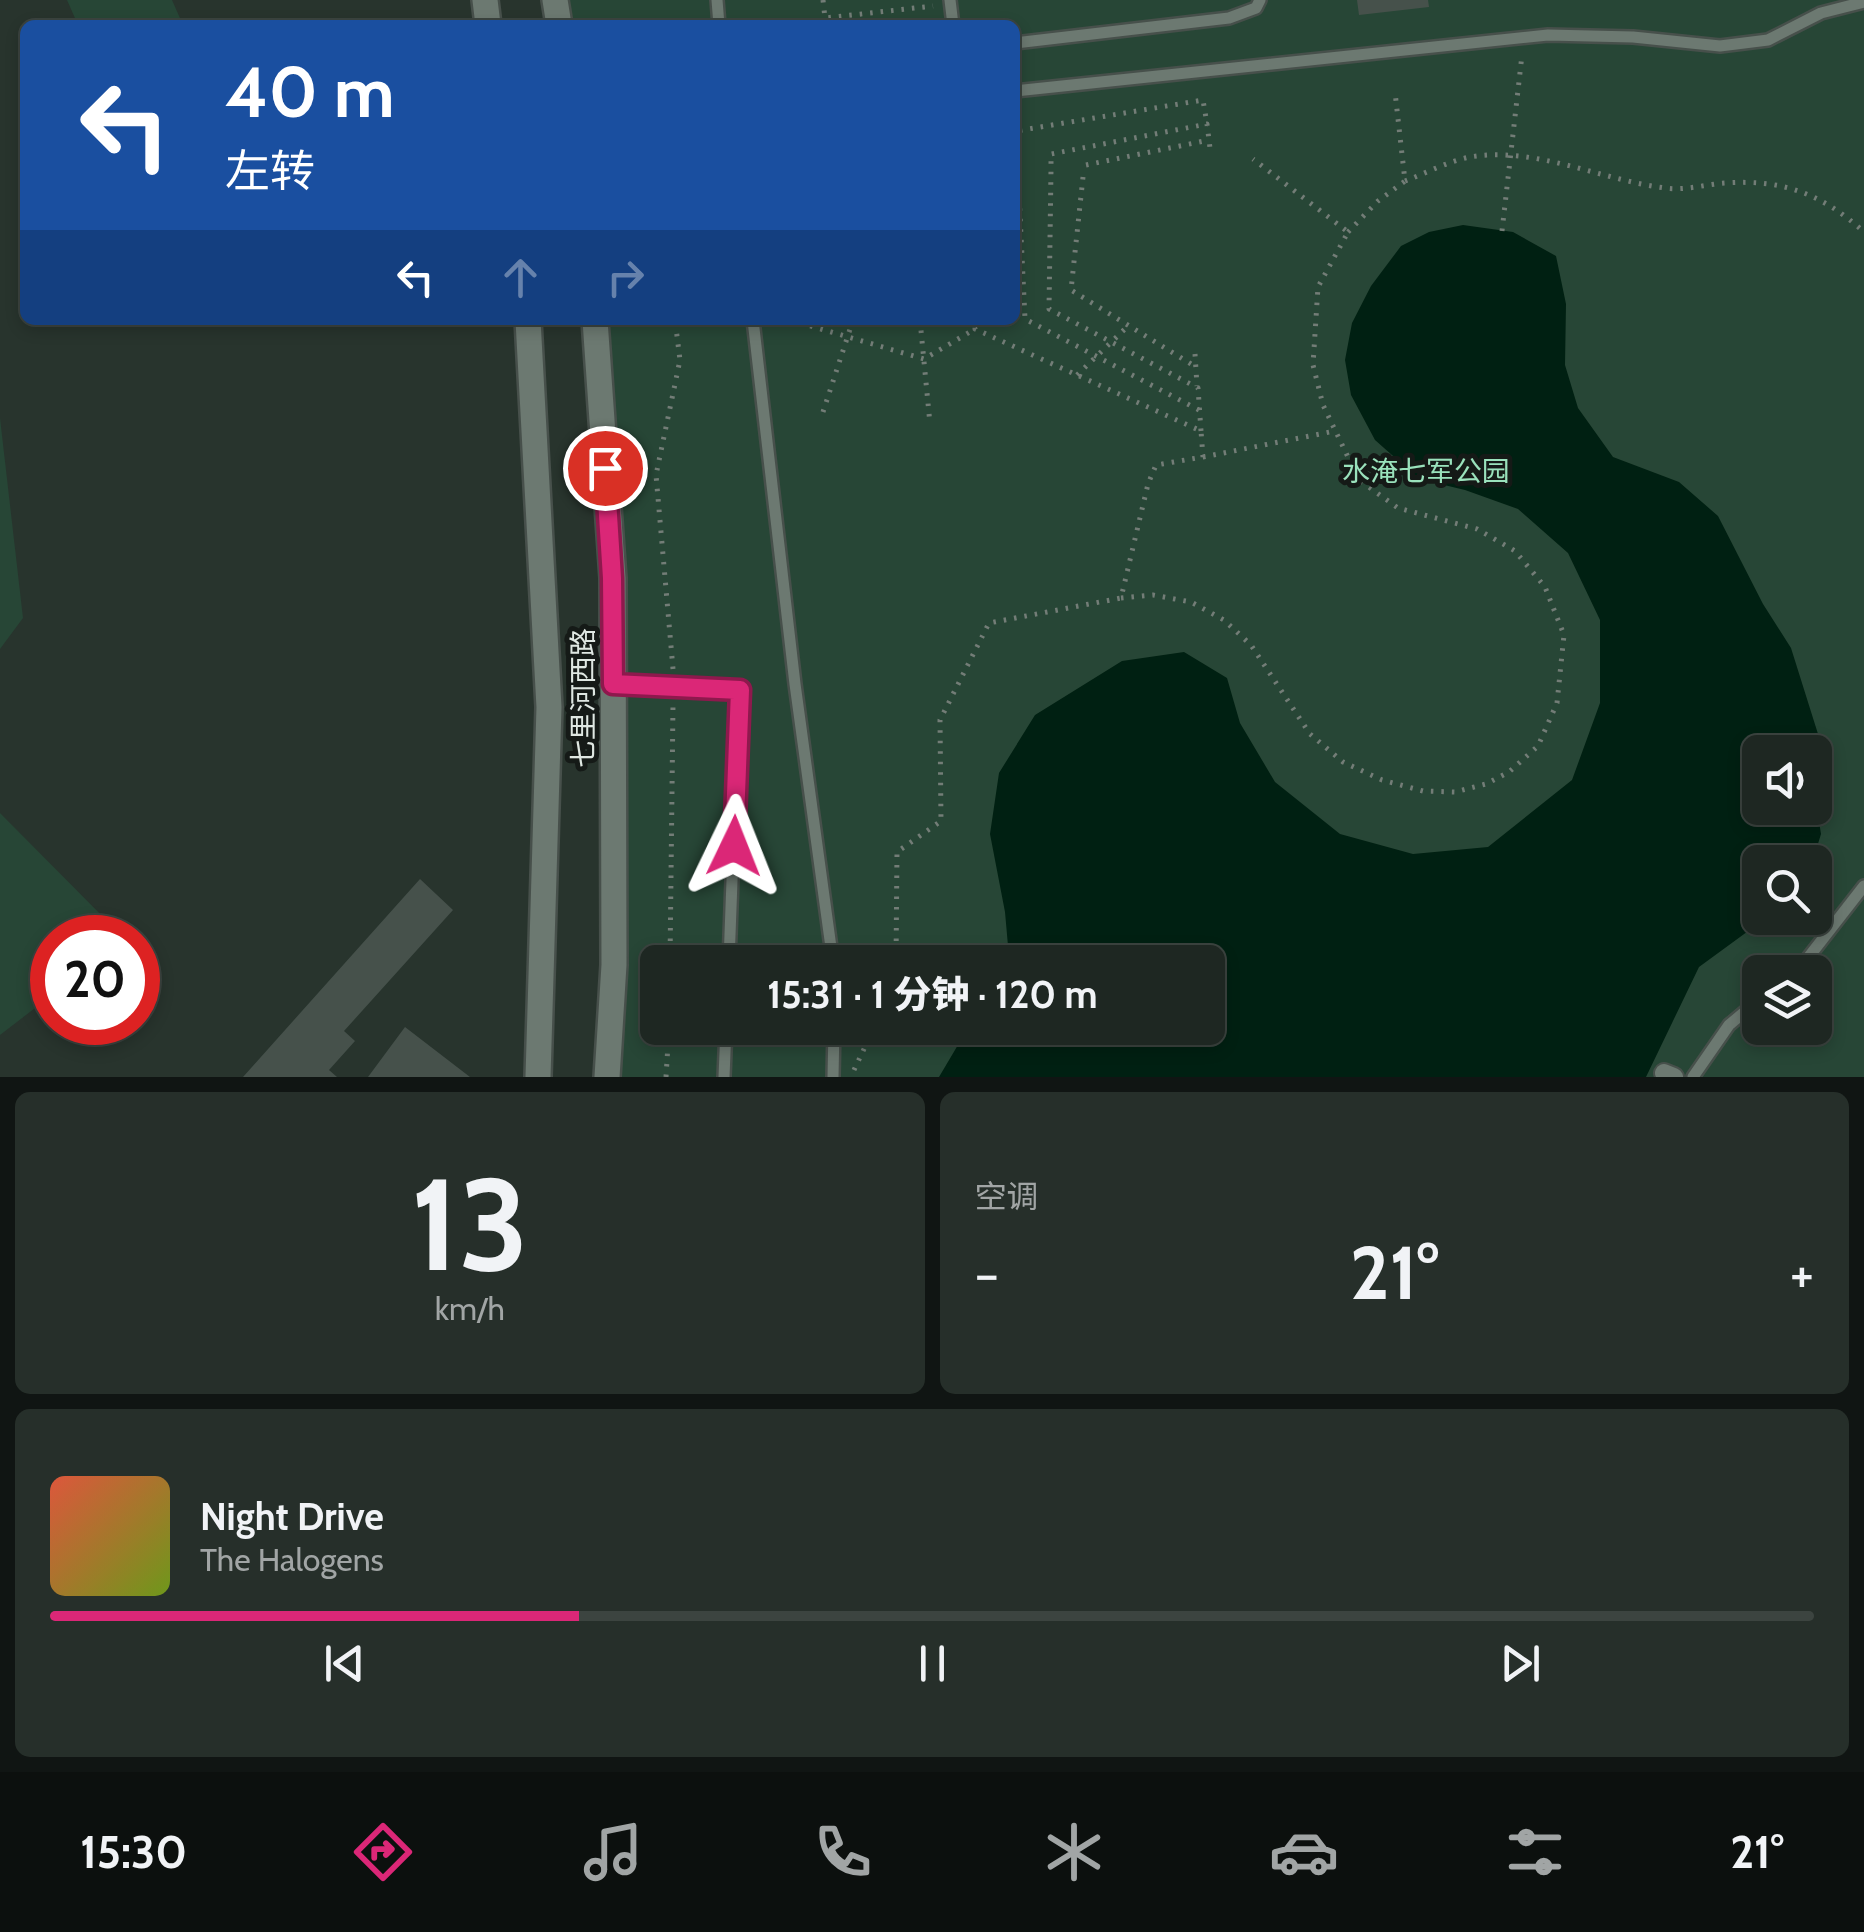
<!DOCTYPE html>
<html lang="zh">
<meta charset="utf-8">
<style>
:root{--surface:#1e2722;--page:#262f2a;--text:#f1f3f6;--muted:#a1a5a5;--line:#3c4440;--accent:#db2777}
body{margin:0;font-family:Cabin,"Noto Sans SC",sans-serif;background:var(--page);color:var(--text);height:100vh;display:flex;flex-direction:column;font-size:38px;white-space:nowrap}
*{box-sizing:border-box;margin:0}
p{font-size:32px;color:var(--muted)}
.icon{flex:none;width:55px;height:55px;fill:none;stroke:currentColor;stroke-width:2;stroke-linecap:round;stroke-linejoin:round}
.map{position:relative;height:1077px;overflow:hidden}
.drawer{display:flex;flex-direction:column;gap:15px;padding:15px;background:#101513;flex:1}
.drawer>*{flex:none}
.guide{position:absolute;left:20px;top:20px;width:1000px;height:305px;border-radius:15px;box-shadow:0 5px 15px #0003,0 0 0 2px var(--line);background:#1a4fa0;color:#fff;overflow:hidden}
.tools{position:absolute;left:1742px;top:735px;display:grid;gap:20px}
.tools a{display:grid;place-items:center;width:90px;height:90px;border-radius:15px;background:var(--surface);box-shadow:0 5px 15px #0003,0 0 0 2px var(--line);font-size:50px}
.speed{position:absolute;left:30px;top:915px;display:flex;gap:20px;font-size:50px;font-weight:700;text-align:center}
.speed>*{display:grid;place-content:center;width:130px;height:130px;border-radius:50%;background:var(--surface);box-shadow:0 5px 15px #0003,0 0 0 2px var(--line);line-height:1}
.speed .limit{border:15px solid #d22;background:#fff;color:#111}
.pin{position:absolute;display:grid;place-items:center;width:85px;height:85px;color:#fff;margin:-42px;border:5px solid #fff;border-radius:50%;box-shadow:0 2px 10px #0007}
.me{position:absolute;width:110px;margin:-55px;rotate:2deg;stroke-linejoin:round;filter:drop-shadow(0 0 8px #0008)}
.turn{display:flex;align-items:center;gap:35px;height:210px;padding:0 40px;font-size:45px}
.turn .icon{width:130px;height:130px;stroke-width:2.5}
.turn b{display:block;font-size:70px;line-height:85px}
.lanes{display:flex;align-items:center;height:95px;padding:0 40px;background:#0003;justify-content:center;gap:50px;direction:ltr}
.lanes .off{opacity:.35}
.big{font-size:75px;font-weight:800;line-height:1.1}
.drawer .widget{flex:1;display:flex;flex-direction:column;justify-content:center;gap:15px;min-width:0;padding:0 35px;border-radius:15px;background:var(--page)}
.drawer .dial{align-items:center;gap:0}
.dial b{font-size:130px;line-height:1}
.song{display:flex;align-items:center;gap:30px}
.cover{width:120px;height:120px;border-radius:15px;background:linear-gradient(135deg,hsl(10 70% 55%),hsl(80 70% 35%))}
.played{height:10px;border-radius:5px;background:linear-gradient(90deg,var(--accent) 30%,var(--line) 30%)}
.keys{display:flex;justify-content:space-around;direction:ltr}
.heat{display:flex;justify-content:space-between;align-items:center;font-size:55px;direction:ltr}
.drawer .tiles{flex:1;display:grid;gap:15px;grid-template-columns:1fr 1fr}
.widget:last-child{grid-column:span 2}
.trip{position:absolute;left:640px;top:945px;width:585px;height:100px;border-radius:15px;background:var(--surface);box-shadow:0 5px 15px #0003,0 0 0 2px var(--line);font-weight:800;line-height:100px;text-align:center}
.menu{display:flex;height:160px;justify-content:space-around;align-items:center;background:#0c100e;color:var(--muted)}
.menu .icon{width:70px;height:70px}
.menu .current{color:var(--accent)}
.menu b{font-size:45px;color:var(--text)}
.map>svg:first-child{display:block}
</style>
<div class="map">
<svg width="1864" height="1077" viewBox="0 0 1864 1077">
<rect width="100%" height="100%" fill="#28342d"/>
<path fill="#274636" fill-rule="evenodd" d="M 67,0 L 172,0 L 183,25 L 78,25 Z
M 555,0 L 1864,0 L 1864,1077 L 607,1077 L 614,965 L 595,320 L 1015,320 L 1015,25 L 559,25 ZM 1760,752 L 1815,752 L 1815,808 L 1760,808 ZM 1760,862 L 1815,862 L 1815,918 L 1760,918 ZM 658,962 L 1208,962 L 1208,1028 L 658,1028 ZM 1760,972 L 1815,972 L 1815,1028 L 1760,1028 Z
M 0,418 L 23,618 L 0,649 Z
M 0,813 L 123,937 L 52,938 L 52,995 L 0,1035 Z"/>
<path fill="#002012" d="M 1463,225 L 1513,232 L 1556,256 L 1566,304 L 1565,365 L 1578,408 L 1613,457 L 1679,482 L 1718,516 L 1763,604 L 1791,648 L 1829,769 L 1832,786 L 1815,790 L 1815,752 L 1760,752 L 1760,808 L 1815,808 L 1815,797 L 1821,834 L 1813,860 L 1760,862 L 1760,918 L 1766,918 L 1699,967 L 1646,1077 L 939,1077 L 968,1028 L 1208,1028 L 1208,962 L 1006,962 L 1009,957 L 1005,912 L 990,834 L 999,773 L 1035,715 L 1122,661 L 1184,652 L 1227,678 L 1240,723 L 1275,782 L 1340,834 L 1413,854 L 1488,847 L 1572,780 L 1600,703 L 1600,620 L 1568,553 L 1518,509 L 1465,490 L 1419,479 L 1375,440 L 1351,395 L 1345,360 L 1352,323 L 1371,286 L 1401,246 L 1429,232 Z"/>
<path fill="#46514b" d="M 1357,0 L 1428,0 L 1429,7 L 1359,15 Z
M 420,879 L 453,910 L 344,1031 L 355,1041 L 329,1070 L 337,1077 L 243,1077 Z
M 405,1027 L 470,1077 L 368,1077 Z"/>
<g fill="none" stroke-linecap="round" stroke-linejoin="round">
<defs>
<path id="service" d="M 717,0 L 719,25
M 950,0 L 953,25
M 1015,43 L 1229,18 L 1256,8 L 1260,0
M 1015,91 L 1548,35 L 1633,37 L 1720,46 L 1768,40 L 1821,13 L 1864,2
M 753,320 L 795,684 L 833,962
M 613,684 L 739,690 L 729,962
M 1793,972 L 1804,963 L 1864,886
M 724,1077 L 726,1028
M 833,1077 L 834,1028
M 1693,1077 L 1729,1025 L 1760,999"/>
<path id="pedestrian" d="M 1664,1073 L 1674,1077"/>
<path id="tertiary" d="M 485,0 L 488,25
M 555,0 L 559,25
M 528,320 L 549,707 L 538,1077
M 595,320 L 613,578 L 614,965 L 607,1077"/>
</defs>
<use href="#service" stroke="#47504b" stroke-width="16"/>
<use href="#pedestrian" stroke="#47504b" stroke-width="22"/>
<use href="#tertiary" stroke="#47504b" stroke-width="30"/>
<path stroke="#737d77" stroke-width="5" stroke-dasharray="2.5 8" stroke-linecap="butt" d="M 823,0 L 825,18
M 826,25 L 825,18 L 933,6
M 1086,165 L 1209,140
M 1083,177 L 1071,290 L 1196,367
M 1405,181 C 1426,173 1449,161 1470,157 C 1535,146 1601,180 1665,188 C 1685,191 1706,184 1726,183 C 1783,179 1822,194 1864,232
M 1502,231 L 1522,55
M 1348,232 L 1378,201 L 1405,181 L 1395,92
M 790,320 L 924,359 L 975,329
M 920,320 L 930,424
M 1195,354 L 1197,386
M 1077,375 L 1128,326
M 1199,410 L 1025,319 L 1016,131 L 1203,100 L 1207,124
M 823,412 L 853,320
M 1201,431 L 1198,388 L 1049,309 L 1051,170 L 1051,154 L 1207,124 L 1210,148
M 1203,457 L 1335,431
M 1121,598 L 1153,595 L 1191,602 L 1224,620 L 1251,645 L 1310,734 L 1343,762 L 1382,780 L 1423,791 L 1455,792 L 1486,784 L 1509,772 L 1538,746 L 1557,703 L 1564,635 L 1545,587 L 1515,551 L 1477,529 L 1398,508 L 1359,480 L 1323,405 L 1313,365 L 1318,287 L 1348,232 L 1253,159
M 673,669 L 656,475 L 680,360 L 675,320
M 670,962 L 673,704
M 896,962 L 897,852 L 941,821 L 940,720 L 989,623 L 1121,598 L 1148,484 L 1156,465 L 1203,457 L 1201,431 L 975,329 L 975,320
M 854,1070 L 874,1028
M 666,1077 L 669,1028"/>
<use href="#service" stroke="#6c7971" stroke-width="11"/>
<use href="#pedestrian" stroke="#6c7971" stroke-width="18"/>
<use href="#tertiary" stroke="#6c7971" stroke-width="25"/>
</g>
<g fill="none" stroke-linecap="round" stroke-linejoin="round">
<defs>
<path id="route" d="M 605,468 L 612,578 L 613,684 L 740,690 L 734,846"/>
</defs>
<use href="#route" stroke="#8e194d" stroke-width="25"/>
<use href="#route" stroke="#db2777" stroke-width="18"/>
</g>
<g text-anchor="middle" dominant-baseline="central" stroke-width="10" stroke-linejoin="round" paint-order="stroke">
<g font-size="28" fill="#9ae2bc" stroke="#151a17">
<text x="1426" y="471">水淹七军公园</text>
</g>
<g font-size="28" fill="#dfe7e2" stroke="#151a17">
<text transform="translate(583 698) rotate(-90)">七里河西路</text>
</g>
</g>
</svg>
<div class="tools">
<a><svg class="icon" aria-label="sound" viewBox="0 0 24 24"><path d="M4 9h4l5-4v14l-5-4H4zM17 9q2 3 0 6"/></svg></a>
<a><svg class="icon" aria-label="search" viewBox="0 0 24 24"><circle cx="10" cy="10" r="6"/><path d="M15 15l6 6"/></svg></a>
<a><svg class="icon" aria-label="layers" viewBox="0 0 24 24"><path d="M12 4l9 5-9 5-9-5zM3 14l9 5 9-5"/></svg></a>
</div>
<div class="speed"><div class="limit">20</div></div>
<div class="pin" style="left:605px;top:468px;background:#d93025"><svg class="icon" aria-label="arrive" viewBox="0 0 24 24"><path d="M6 21V4h12l-3 4 3 4H6"/></svg></div>
<svg class="me" style="left:734px;top:846px" viewBox="-20 -20 40 40"><path d="M0-17L14 15 0 8-14 15z" fill="#db2777" stroke="#fff" stroke-width="4"/></svg>
<div class="trip">15:31 · 1 分钟 · 120 m</div>
<div class="guide">
<div class="turn"><svg class="icon" aria-label="left" viewBox="0 0 24 24"><path d="M17 20v-9H6M10 6l-5 5 5 5"/></svg><div><b>40 m</b>左转</div></div>
<div class="lanes"><svg class="icon" aria-label="left" viewBox="0 0 24 24"><path d="M17 20v-9H6M10 6l-5 5 5 5"/></svg><svg class="icon off" aria-label="ahead" viewBox="0 0 24 24"><path d="M12 20V5M6 11l6-6 6 6"/></svg><svg class="icon off" aria-label="right" viewBox="0 0 24 24"><path d="M7 20v-9h11M14 6l5 5-5 5"/></svg></div>
</div>
</div>
<section class="drawer">
<div class="tiles">
<div class="widget dial"><b>13</b><p>km/h</p></div>
<div class="widget"><p>空调</p>
<div class="heat"><a>−</a><b class="big">21°</b><a>+</a></div>
</div>
<div class="widget">
<div class="song"><i class="cover"></i><div><b>Night Drive</b><p>The Halogens</p></div></div>
<div class="played"></div>
<div class="keys"><svg class="icon" aria-label="previous" viewBox="0 0 24 24"><path d="M18 5L8 12l10 7zM5 5v14"/></svg><svg class="icon" aria-label="pause" viewBox="0 0 24 24"><path d="M8 5v14M16 5v14"/></svg><svg class="icon" aria-label="next" viewBox="0 0 24 24"><path d="M6 5l10 7-10 7zM19 5v14"/></svg></div>
</div>
</div>
</section>
<nav class="menu">
<b>15:30</b>
<svg class="icon current" aria-label="directions" viewBox="0 0 24 24"><path d="M12 3l9 9-9 9-9-9zM9 14v-3h6M13 9l2 2-2 2"/></svg>
<svg class="icon" aria-label="music" viewBox="0 0 24 24"><path d="M9 18V5l10-2v13"/><circle cx="6" cy="18" r="3"/><circle cx="16" cy="16" r="3"/></svg>
<svg class="icon" aria-label="phone" viewBox="0 0 24 24"><path d="M5 4h4l2 5-3 2q2 4 5 5l2-3 5 2v4C11 20 4 13 5 4z"/></svg>
<svg class="icon" aria-label="climate" viewBox="0 0 24 24"><path d="M12 3v18M4 7l16 10M4 17L20 7"/></svg>
<svg class="icon" aria-label="car" viewBox="0 0 24 24"><path d="M5 17H2v-5l4-1 3-4h7l3 4 3 1v5h-3M9 17h6M6 11h13"/><circle cx="7" cy="17" r="2"/><circle cx="17" cy="17" r="2"/></svg>
<svg class="icon" aria-label="filters" viewBox="0 0 24 24"><path d="M4 7h16M4 17h16"/><circle cx="9" cy="7" r="2"/><circle cx="15" cy="17" r="2"/></svg>
<b>21°</b>
</nav>
